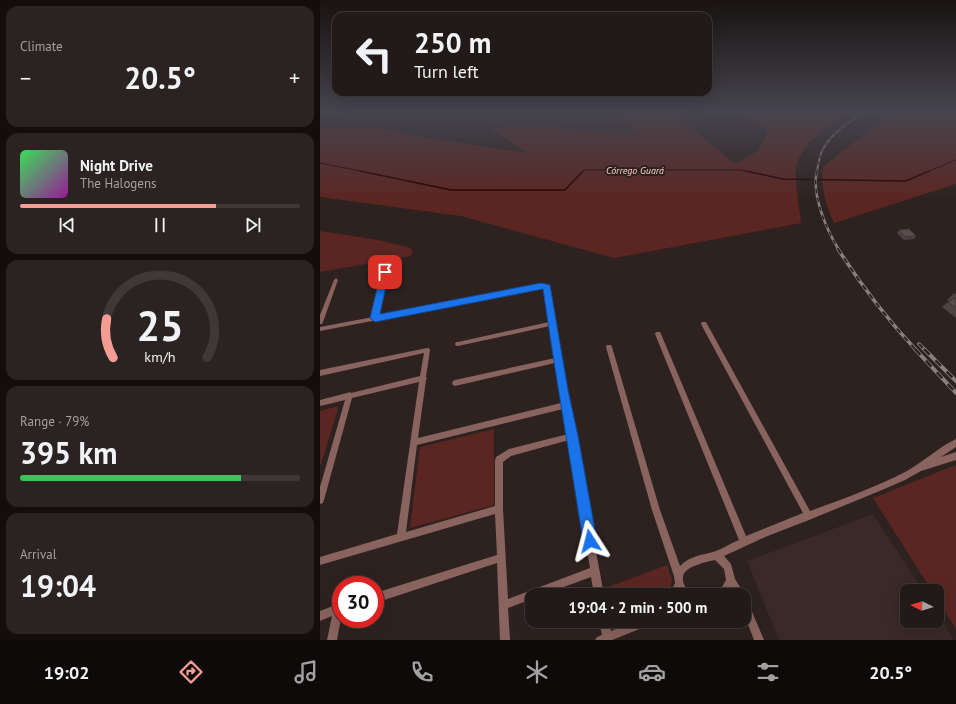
<!DOCTYPE html>
<meta charset="utf-8">
<style>
:root{--surface:#221a18;--page:#2a2321;--text:#f1f3f6;--muted:#a2a1a2;--line:#3f3837;--accent:#f59c93}
body{margin:0;font-family:"PT Sans",sans-serif;background:var(--page);color:var(--text);height:100vh;display:flex;flex-direction:column;font-size:15px;white-space:nowrap}
*{box-sizing:border-box;margin:0}
p{font-size:13px;color:var(--muted)}
.icon{flex:none;width:22px;height:22px;fill:none;stroke:currentColor;stroke-width:2;stroke-linecap:round;stroke-linejoin:round}
.map{position:relative;flex:1;overflow:hidden}
.side{display:flex;flex-direction:column;gap:6px;padding:6px;background:#130e0d;width:320px}
.side>*{flex:none}
.guide{position:absolute;left:12px;top:12px;width:380px;height:84px;border-radius:12px;box-shadow:0 4px 16px #0002,0 0 0 1px var(--line);background:#221a18;color:var(--text);overflow:hidden}
.needle{width:26px;rotate:275deg}
.tools{position:absolute;left:580px;top:584px;display:grid;gap:8px}
.tools a{display:grid;place-items:center;width:44px;height:44px;border-radius:8px;background:var(--surface);box-shadow:0 4px 16px #0002,0 0 0 1px var(--line);font-size:20px}
.speed{position:absolute;left:12px;top:576px;display:flex;gap:8px;font-size:20px;font-weight:700;text-align:center}
.speed>*{display:grid;place-content:center;width:52px;height:52px;border-radius:50%;background:var(--surface);box-shadow:0 4px 16px #0002,0 0 0 1px var(--line);line-height:1}
.speed .limit{border:6px solid #d22;background:#fff;color:#111}
.pin{position:absolute;display:grid;place-items:center;width:34px;height:34px;color:#fff;margin:-17px;border-radius:8px;box-shadow:0 2px 6px #0006}
.me{position:absolute;width:44px;margin:-22px;rotate:351deg;stroke-linejoin:round;filter:drop-shadow(0 0 3px #0008)}
.turn{display:flex;align-items:center;gap:14px;height:84px;padding:0 16px;font-size:18px}
.turn .icon{width:52px;height:52px;stroke-width:2.5}
.turn b{display:block;font-size:28px;line-height:34px}
.big{font-size:30px;font-weight:700;line-height:1.1}
.side .widget{flex:1;display:flex;flex-direction:column;justify-content:center;gap:6px;min-width:0;padding:0 14px;border-radius:12px;background:var(--page)}
.side .dial{align-items:center;gap:0}
.dial svg{height:104px;overflow:visible;fill:none;stroke:var(--line);stroke-width:7;stroke-linecap:round;text-anchor:middle}
.dial text{fill:var(--text);stroke:none}
.song{display:flex;align-items:center;gap:12px}
.cover{width:48px;height:48px;border-radius:6px;background:linear-gradient(135deg,hsl(130 70% 55%),hsl(300 70% 35%))}
.played{height:4px;border-radius:2px;background:linear-gradient(90deg,var(--accent) 70%,var(--line) 70%)}
.keys{display:flex;justify-content:space-around;direction:ltr}
.heat{display:flex;justify-content:space-between;align-items:center;font-size:22px;direction:ltr}
.charge{height:6px;border-radius:3px;background:linear-gradient(90deg,#34c759 79%,var(--line) 0)}
.trip{position:absolute;left:205px;top:588px;width:226px;height:40px;border-radius:12px;background:var(--surface);box-shadow:0 4px 16px #0002,0 0 0 1px var(--line);font-weight:700;line-height:40px;text-align:center}
.tab-bar{display:flex;height:64px;justify-content:space-around;align-items:center;background:#0e0a0a;color:var(--muted)}
.tab-bar .icon{width:28px;height:28px}
.tab-bar .on{color:var(--accent)}
.tab-bar b{font-size:18px;color:var(--text)}
main{display:flex;flex:1;min-height:0}
.map>svg:first-child{display:block}
</style>
<main>
<section class="side">
<div class="widget"><p>Climate</p>
<div class="heat"><a>−</a><b class="big">20.5°</b><a>+</a></div>
</div>
<div class="widget">
<div class="song"><i class="cover"></i><div><b>Night Drive</b><p>The Halogens</p></div></div>
<div class="played"></div>
<div class="keys"><svg class="icon" aria-label="previous" viewBox="0 0 24 24"><path d="M18 5L8 12l10 7zM5 5v14"/></svg><svg class="icon" aria-label="pause" viewBox="0 0 24 24"><path d="M8 5v14M16 5v14"/></svg><svg class="icon" aria-label="next" viewBox="0 0 24 24"><path d="M6 5l10 7-10 7zM19 5v14"/></svg></div>
</div>
<div class="widget dial"><svg viewBox="0 0 100 80">
<path d="M14 69A42 42 0 1 1 86 69"/>
<path d="M14 69A42 42 0 0 1 9 39" stroke="#f59c93"/>
<text x="50" y="56" font-size="32" font-weight="700">25</text>
<text x="50" y="72" font-size="11">km/h</text>
</svg></div>
<div class="widget"><p>Range · 79%</p><b class="big">395 km</b><div class="charge"></div></div>
<div class="widget"><p>Arrival</p><b class="big">19:04</b></div>
</section>
<div class="map">
<svg width="636" height="640" viewBox="0 0 636 640">
<rect width="100%" height="100%" fill="#2d2220"/>
<path fill="#3a2926" d="M 160,111 L 296,111 L 319,135 L 299,136 L 231,127 L 169,128 L 167,120 Z
M 553,514 L 603,591 L 587,591 L 587,621 L 617,621 L 617,613 L 634,640 L 459,640 L 427,561 Z"/>
<path fill="#5b2622" fill-rule="evenodd" d="M 296,111 L 534,111 C 511,125 483,140 476,167 C 474,175 480,212 481,223 L 294,258 L 141,216 L 0,197 L 0,128 L 61,128 L 101,137 L 207,153 L 169,128 L 231,127 L 299,136 L 318,135 ZM 379,114 L 428,117 L 448,131 L 438,151 L 415,164 L 360,119 Z
M 573,111 L 636,111 L 636,184 L 514,223 C 506,205 500,187 503,167 Z
M 0,231 L 53,239 L 88,247 L 93,251 L 91,256 L 0,272 Z
M 19,406 L 1,464 L 0,464 L 0,411 Z
M 174,429 L 174,505 L 90,528 L 100,447 Z
M 636,465 L 636,629 L 617,599 L 617,591 L 612,591 L 553,498 Z
M 347,565 L 352,580 L 349,595 L 281,595 L 280,590 Z"/>
<g fill="none" stroke-linecap="round" stroke-linejoin="round">
<path stroke="#290202" stroke-width="1" d="M 0,163 L 45,172
M 262,172 L 264,170 L 420,170 L 431,172
M 607,172 L 636,160"/>
<path stroke="#290202" stroke-width="1.5" d="M 40,171 L 131,190 L 245,190 L 263,171
M 426,171 L 463,179 L 586,181 L 609,171"/>
<path fill="#89635e" fill-rule="evenodd" d="M 65,270 L 67,272 L 58,316 L 221,284 L 228,285 L 248,405 L 255,436 L 284,595 L 274,595 L 271,577 L 222,595 L 212,595 L 212,599 L 188,608 L 190,640 L 180,640 L 177,563 L 55,603 L 55,593 L 177,555 L 175,514 L 0,565 L 0,557 L 77,534 L 99,382 L 32,398 L 4,500 L 3,503 L 0,504 L 0,487 L 25,400 L 0,406 L 0,400 L 27,393 L 30,392 L 31,393 L 100,376 L 104,353 L 0,376 L 0,370 L 107,348 L 109,348 L 110,350 L 106,377 L 107,378 L 106,380 L 98,438 L 241,403 L 235,363 L 135,386 L 133,385 L 132,383 L 133,381 L 135,380 L 235,358 L 230,326 L 138,346 L 136,346 L 135,344 L 136,342 L 138,342 L 229,322 L 224,288 L 0,331 L 0,327 L 53,317 L 63,272 ZM 243,409 L 248,434 L 189,449 L 176,457 L 175,460 L 175,506 L 86,532 L 97,445 ZM 249,440 L 270,568 L 188,599 L 183,509 L 183,462 L 191,456 Z
M 16,278 L 18,280 L 3,322 L 2,324 L 0,324 L 0,315 L 14,280 Z
M 382,322 L 386,322 L 490,511 C 523,499 556,487 587,471 C 603,462 619,447 636,439 L 636,447 L 621,457 L 636,452 L 636,460 L 601,471 L 585,480 L 562,490 L 489,520 L 445,537 L 404,556 L 411,564 L 415,579 L 425,595 L 424,596 L 424,595 L 415,595 L 411,589 L 406,595 L 394,595 L 396,592 L 402,587 L 406,580 L 404,569 L 395,560 C 387,562 364,566 363,577 C 362,584 367,589 370,595 L 360,595 L 359,593 L 359,595 L 349,595 L 355,583 L 354,576 L 332,510 L 286,347 L 287,345 L 291,345 L 292,347 L 340,510 L 360,566 C 369,556 383,555 396,551 C 404,548 411,543 419,540 L 335,334 L 336,332 L 340,332 L 341,334 L 426,536 L 483,513 L 382,326 L 381,324 Z
M 424,598 L 427,600 L 444,640 L 434,640 L 424,614 Z
M 18,604 L 21,606 L 21,618 L 17,640 L 7,640 L 12,616 L 0,621 L 0,611 Z
M 279,621 L 289,621 L 291,631 L 317,621 L 334,621 L 332,624 L 292,640 L 275,640 L 277,637 L 282,635 Z"/>
<defs>
<path id="rail-far3" d="M 497,172 C 498,165 499,157 502,151 C 510,133 531,121 547,111"/>
<path id="rail-far2" d="M 497,171 C 491,194 507,231 519,250"/>
<path id="rail-far1" d="M 518,249 C 541,285 567,319 596,350
M 599,344 L 605,350"/>
<path id="rail" d="M 595,349 L 636,393
M 604,349 L 636,381"/>
</defs>
<use href="#rail-far3" stroke="#89807e" stroke-width="2"/>
<use href="#rail-far2" stroke="#89807e" stroke-width="2.5"/>
<use href="#rail-far1" stroke="#89807e" stroke-width="3.5"/>
<use href="#rail" stroke="#89807e" stroke-width="4"/>
<use href="#rail-far3" stroke="#2d2220" stroke-width="1" stroke-dasharray="3.5" stroke-linecap="butt"/>
<use href="#rail-far2" stroke="#2d2220" stroke-width="1.5" stroke-dasharray="4.5" stroke-linecap="butt"/>
<use href="#rail-far1" stroke="#2d2220" stroke-width="2" stroke-dasharray="5.5" stroke-linecap="butt"/>
<use href="#rail" stroke="#2d2220" stroke-width="2.5" stroke-dasharray="8" stroke-linecap="butt"/>
</g>
<path fill="#4d4241" d="M 579,230 L 596,236 L 594,239 L 584,240 L 577,233 Z
M 636,293 L 636,318 L 622,307 L 629,301 L 627,300 L 633,294 Z"/>
<path fill="#5a4d4c" stroke="#3f3635" d="M 589,229 L 596,236 L 586,237 L 579,230 Z
M 636,298 L 636,308 L 628,302 Z"/>
<linearGradient id="sky" x2="0" y2="1"><stop stop-color="#191312"/><stop offset="0.56" stop-color="#46444e"/><stop offset="1" stop-color="#46444e" stop-opacity="0"/></linearGradient>
<rect width="636" height="200" fill="url(#sky)"/>
<path fill="#1a73e8" stroke="#114b97" d="M 65,269 L 69,272 L 60,314 L 221,283 L 230,285 L 248,390 L 258,436 L 277,541 L 275,546 L 270,548 L 265,546 L 263,541 C 250,457 235,374 223,289 L 55,322 L 50,318 L 61,272 Z"/>
<g text-anchor="middle" dominant-baseline="central" stroke-width="4" stroke-linejoin="round" paint-order="stroke">
<g font-size="10" font-style="italic" fill="#fdccc5" stroke="#2d2220">
<text x="315" y="170">Córrego Guará</text>
</g>
</g>
</svg>
<div class="tools">
<a><svg class="needle" viewBox="-14 -14 28 28"><path d="M0-13l5 13h-10z" fill="#e53935"/><path d="M0 13l5-13h-10z" fill="#a2a1a2"/></svg></a>
</div>
<div class="speed"><div class="limit">30</div></div>
<div class="pin" style="left:65px;top:272px;background:#d93025"><svg class="icon" aria-label="arrive" viewBox="0 0 24 24"><path d="M6 21V4h12l-3 4 3 4H6"/></svg></div>
<svg class="me" style="left:270px;top:541px" viewBox="-20 -20 40 40"><path d="M0-17L14 15 0 8-14 15z" fill="#1a73e8" stroke="#fff" stroke-width="4"/></svg>
<div class="trip">19:04 · 2 min · 500 m</div>
<div class="guide">
<div class="turn"><svg class="icon" aria-label="left" viewBox="0 0 24 24"><path d="M17 20v-9H6M10 6l-5 5 5 5"/></svg><div><b>250 m</b>Turn left</div></div>
</div>
</div>
</main>
<nav class="tab-bar">
<b>19:02</b>
<svg class="icon on" aria-label="directions" viewBox="0 0 24 24"><path d="M12 3l9 9-9 9-9-9zM9 14v-3h6M13 9l2 2-2 2"/></svg>
<svg class="icon" aria-label="music" viewBox="0 0 24 24"><path d="M9 18V5l10-2v13"/><circle cx="6" cy="18" r="3"/><circle cx="16" cy="16" r="3"/></svg>
<svg class="icon" aria-label="phone" viewBox="0 0 24 24"><path d="M5 4h4l2 5-3 2q2 4 5 5l2-3 5 2v4C11 20 4 13 5 4z"/></svg>
<svg class="icon" aria-label="climate" viewBox="0 0 24 24"><path d="M12 3v18M4 7l16 10M4 17L20 7"/></svg>
<svg class="icon" aria-label="car" viewBox="0 0 24 24"><path d="M5 17H2v-5l4-1 3-4h7l3 4 3 1v5h-3M9 17h6M6 11h13"/><circle cx="7" cy="17" r="2"/><circle cx="17" cy="17" r="2"/></svg>
<svg class="icon" aria-label="filters" viewBox="0 0 24 24"><path d="M4 7h16M4 17h16"/><circle cx="9" cy="7" r="2"/><circle cx="15" cy="17" r="2"/></svg>
<b>20.5°</b>
</nav>
